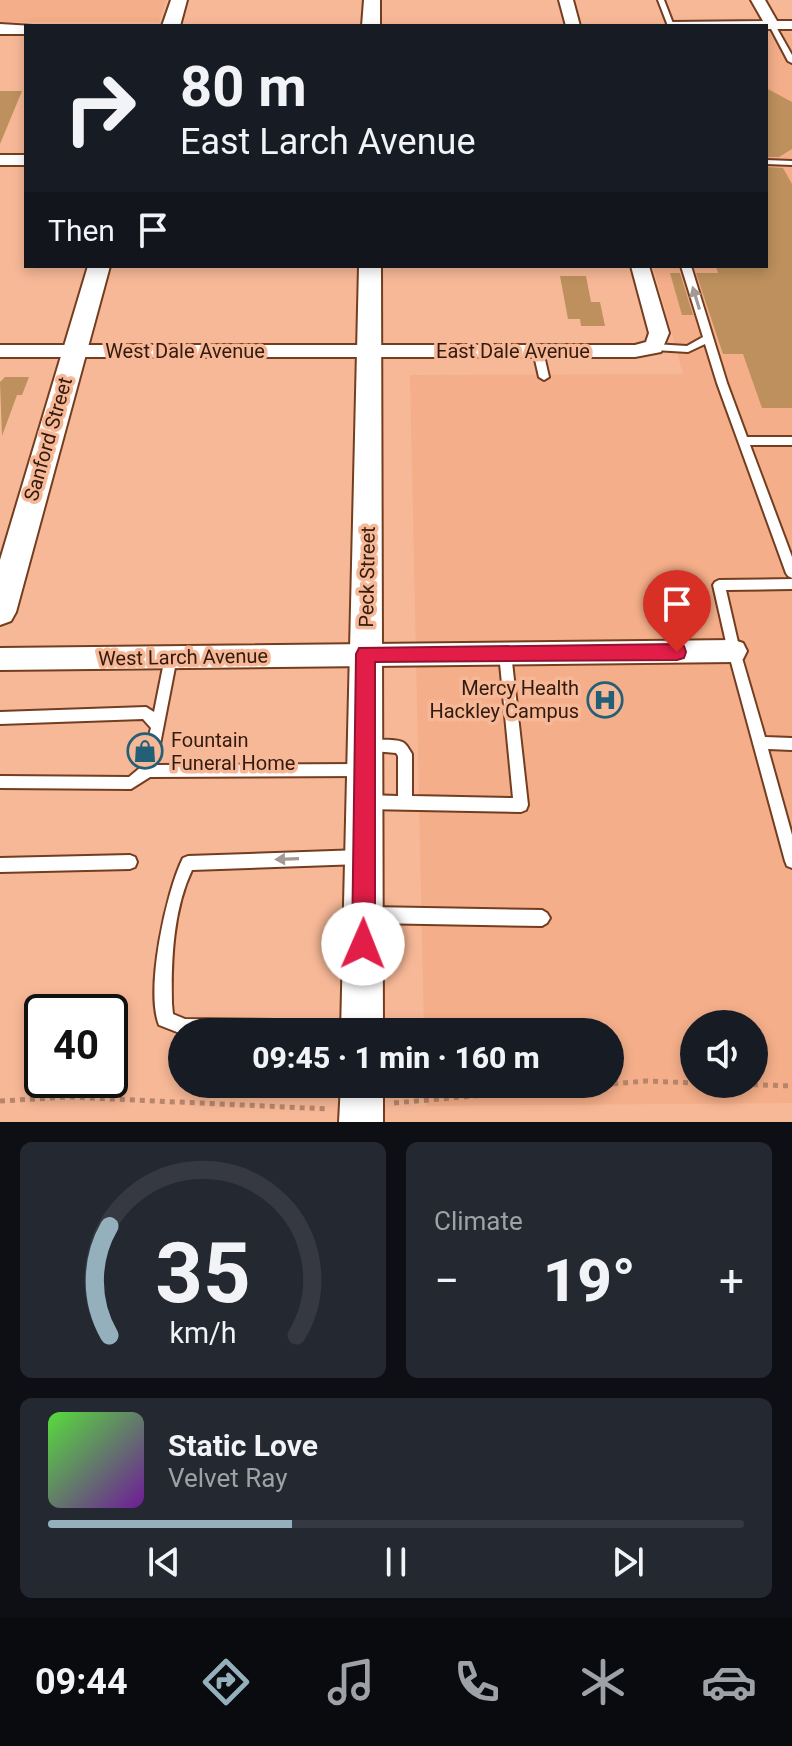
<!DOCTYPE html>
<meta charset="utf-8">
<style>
:root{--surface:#171b24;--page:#242831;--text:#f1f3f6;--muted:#9ea1a6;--line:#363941;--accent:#95b0bd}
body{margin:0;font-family:Roboto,sans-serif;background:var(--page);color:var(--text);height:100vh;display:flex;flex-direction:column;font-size:30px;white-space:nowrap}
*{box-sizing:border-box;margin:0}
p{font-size:26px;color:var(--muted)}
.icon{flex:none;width:44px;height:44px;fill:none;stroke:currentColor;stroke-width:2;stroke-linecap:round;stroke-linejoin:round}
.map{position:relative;height:1122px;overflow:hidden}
.drawer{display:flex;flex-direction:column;gap:20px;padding:20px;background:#0d0f14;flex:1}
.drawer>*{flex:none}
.banner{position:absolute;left:24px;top:24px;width:744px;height:244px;border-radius:0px;box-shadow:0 4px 12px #0003;background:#171b24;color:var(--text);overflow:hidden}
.controls{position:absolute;left:680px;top:1010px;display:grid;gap:16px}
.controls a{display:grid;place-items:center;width:88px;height:88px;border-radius:50%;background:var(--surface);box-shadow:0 4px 12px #0003;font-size:40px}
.speed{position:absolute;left:24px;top:994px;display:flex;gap:16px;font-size:40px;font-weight:700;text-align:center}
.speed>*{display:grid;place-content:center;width:104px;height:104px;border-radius:50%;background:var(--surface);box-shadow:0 4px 12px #0003;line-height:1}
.speed .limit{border:4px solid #111;border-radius:12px;background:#fff;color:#111}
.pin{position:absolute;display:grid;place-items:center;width:68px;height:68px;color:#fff;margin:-82px -34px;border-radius:50% 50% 50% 0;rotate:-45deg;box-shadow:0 0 8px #0007}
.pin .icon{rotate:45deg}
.me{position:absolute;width:88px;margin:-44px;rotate:1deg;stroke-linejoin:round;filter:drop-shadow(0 0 6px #0008)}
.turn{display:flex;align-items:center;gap:28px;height:168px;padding:0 24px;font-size:36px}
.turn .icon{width:104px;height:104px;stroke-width:2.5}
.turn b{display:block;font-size:56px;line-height:68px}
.then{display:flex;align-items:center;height:76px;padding:0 24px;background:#0003;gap:16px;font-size:30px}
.big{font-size:60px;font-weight:800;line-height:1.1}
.drawer .tile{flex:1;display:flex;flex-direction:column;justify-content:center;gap:12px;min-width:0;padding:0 28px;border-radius:12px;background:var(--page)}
.drawer .dial{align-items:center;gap:0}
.dial svg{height:208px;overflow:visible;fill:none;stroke:var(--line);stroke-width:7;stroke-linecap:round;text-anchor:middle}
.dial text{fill:var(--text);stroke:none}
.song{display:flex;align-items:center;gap:24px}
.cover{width:96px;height:96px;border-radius:12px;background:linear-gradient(135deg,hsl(110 70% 55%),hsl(280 70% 35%))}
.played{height:8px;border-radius:4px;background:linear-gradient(90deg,var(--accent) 35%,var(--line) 35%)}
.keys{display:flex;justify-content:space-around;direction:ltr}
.heat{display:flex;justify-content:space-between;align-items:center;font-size:44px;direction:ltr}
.drawer .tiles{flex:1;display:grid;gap:20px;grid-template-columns:1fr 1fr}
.tile:last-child{grid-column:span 2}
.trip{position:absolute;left:168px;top:1018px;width:456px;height:80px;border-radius:40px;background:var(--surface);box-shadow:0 4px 12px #0003;font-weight:800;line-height:80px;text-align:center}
.dock{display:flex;height:128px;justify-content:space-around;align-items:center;background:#090b0e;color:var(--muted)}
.dock .icon{width:56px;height:56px}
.dock .on{color:var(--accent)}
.dock b{font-size:36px;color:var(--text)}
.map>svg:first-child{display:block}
</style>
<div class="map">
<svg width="792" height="1122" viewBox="0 0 792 1122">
<rect width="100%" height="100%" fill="#f7b897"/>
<path fill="#f4ae89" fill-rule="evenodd" d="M 0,0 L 166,0 L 159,22 L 0,22 Z
M 766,31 L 790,31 L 792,35 L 792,1103 L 426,1106 L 426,1084 L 610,1084 L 610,1032 L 424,1032 L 410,375 L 683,374 L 653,266 L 766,266 ZM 694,1024 L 754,1024 L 754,1084 L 694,1084 Z"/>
<path fill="#bd905d" d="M 766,88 L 792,102 L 792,149 L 779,157 L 766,157 Z
M 0,91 L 22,91 L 0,144 Z
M 766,167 L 783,168 L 792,184 L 792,408 L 762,408 L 743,354 L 723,354 L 696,273 L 718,273 L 716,266 L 766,266 Z
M 670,273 L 680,273 L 693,315 L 682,315 Z
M 560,276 L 586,276 L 591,302 L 600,302 L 605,326 L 581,326 L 580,319 L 568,319 Z
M 5,377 L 29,377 L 22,395 L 17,395 L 2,436 L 0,382 Z"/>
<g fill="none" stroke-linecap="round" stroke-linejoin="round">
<defs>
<path id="service" d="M 658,0 L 664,0 L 674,26 L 668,26 Z
M 770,24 L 775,25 L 792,55 L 792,63 L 788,61 L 769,25 Z
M 766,160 L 792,161 L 792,165 L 766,164 Z
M 681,266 L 691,266 L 727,383 L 747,437 L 792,437 L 792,445 L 750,445 L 792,557 L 792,578 L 788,576 L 786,573 L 717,383 L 705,344 L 688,352 L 654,350 L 649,347 L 654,344 L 687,346 L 703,337 Z
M 538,348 L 543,351 L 549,377 L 544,380 L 539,377 L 533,351 Z
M 792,579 L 792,589 L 726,590 L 740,651 L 765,737 L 792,738 L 792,750 L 768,749 L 792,835 L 792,868 L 787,866 L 785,861 L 728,651 L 713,585 L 715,582 L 719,580 Z
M 505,648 L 510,649 L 511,653 L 528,805 L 526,810 L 521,812 L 366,809 L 361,807 L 359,802 L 361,797 L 366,795 L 398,796 L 398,756 L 396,753 L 363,750 L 361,746 L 363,742 C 371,740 397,738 404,743 C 407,745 410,751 412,754 L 412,796 L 513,798 L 499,653 L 500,649 Z
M 171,652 L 176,653 L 177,657 L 156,765 L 364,764 L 369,766 L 371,770 L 369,774 L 364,776 L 150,777 L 131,789 L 0,788 L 0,776 L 129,777 L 141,767 L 151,728 L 143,719 L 0,724 L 0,712 L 146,707 L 154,712 L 165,657 L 166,653 Z
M 361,850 L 366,852 L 368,857 L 366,862 L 361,864 L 192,870 C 173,910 171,961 172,1004 L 173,1014 L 185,1019 L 355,1021 L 361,1023 L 363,1029 L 362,1032 L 182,1032 L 182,1034 L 159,1025 C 145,990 166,892 183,858 L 188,856 Z
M 130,855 L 135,857 L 137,862 L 135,867 L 130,869 L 0,872 L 0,858 Z
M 369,907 L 542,910 L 547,913 L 550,918 L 547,923 L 542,926 L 369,923 L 364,920 L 361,915 L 364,910 Z"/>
<path id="minor" d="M 559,0 L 573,0 L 580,26 L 566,26 Z
M 751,0 L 765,0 L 777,21 L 792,21 L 792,29 L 766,29 L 766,26 L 665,26 L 672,22 L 763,21 Z
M 0,155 L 26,155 L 26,165 L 0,165 Z
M 631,266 L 649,266 L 669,333 L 661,352 L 635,357 L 0,357 L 0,345 L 635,345 L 646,342 L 649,333 Z
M 734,640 L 743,643 L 747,651 L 743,659 L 734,662 L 0,670 L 0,648 Z"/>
<path id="tertiary" d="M 171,0 L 187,0 L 180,26 L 162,26 Z
M 364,0 L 380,0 L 380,26 L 362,26 Z
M 0,24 L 33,26 L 26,26 L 26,34 L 0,34 Z
M 88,266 L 110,266 L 16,612 L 11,621 L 0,625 L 0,560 Z
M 359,266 L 381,266 L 383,1032 L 341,1032 Z
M 341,1084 L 383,1084 L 383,1122 L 339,1122 Z"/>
</defs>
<use href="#service" stroke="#733d1f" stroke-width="4"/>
<use href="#minor" stroke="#733d1f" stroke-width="4"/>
<use href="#tertiary" stroke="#733d1f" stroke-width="4"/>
<path stroke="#b7856b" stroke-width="5" stroke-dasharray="5 5" stroke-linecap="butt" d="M 733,1084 L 792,1086
M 0,1101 L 69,1097 L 329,1109
M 394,1103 L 646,1081 L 694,1083"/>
<use href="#service" fill="#fff" fill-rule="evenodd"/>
<use href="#minor" fill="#fff" fill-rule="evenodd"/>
<use href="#tertiary" fill="#fff" fill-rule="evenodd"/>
</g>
<defs><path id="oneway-solid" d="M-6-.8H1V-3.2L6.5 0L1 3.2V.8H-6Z" transform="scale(2)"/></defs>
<g fill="#a39893">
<use href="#oneway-solid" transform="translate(696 298) rotate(-107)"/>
<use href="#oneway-solid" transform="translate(287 859) rotate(178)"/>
</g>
<path fill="#e11d48" stroke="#92132f" stroke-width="2" d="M 677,644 L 684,646 L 686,652 L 684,658 L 677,660 L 375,662 L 375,944 L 372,952 L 363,955 L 355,952 L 352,944 L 356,654 L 359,648 Z"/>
<defs>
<symbol id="hospital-ring" viewBox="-11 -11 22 22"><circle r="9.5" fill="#f7b897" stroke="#245f78" stroke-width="1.5"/><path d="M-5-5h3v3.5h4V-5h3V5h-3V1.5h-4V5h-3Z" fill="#245f78"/></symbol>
<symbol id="shop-ring" viewBox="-11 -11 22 22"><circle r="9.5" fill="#f7b897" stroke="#245f78" stroke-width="1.5"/><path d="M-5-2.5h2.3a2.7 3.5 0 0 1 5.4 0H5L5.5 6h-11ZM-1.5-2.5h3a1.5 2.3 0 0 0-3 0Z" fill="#245f78"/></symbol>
</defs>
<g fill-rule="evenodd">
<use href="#hospital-ring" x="585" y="680" width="40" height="40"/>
<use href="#shop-ring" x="125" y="731" width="40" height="40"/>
</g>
<g text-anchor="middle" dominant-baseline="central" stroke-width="7" stroke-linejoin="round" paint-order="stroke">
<g font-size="20" fill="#321a0e" stroke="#f7b897">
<text x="185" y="351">West Dale Avenue</text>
<text x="513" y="351">East Dale Avenue</text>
<text transform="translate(48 439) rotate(-74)">Sanford Street</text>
<text transform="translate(367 577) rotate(-89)">Peck Street</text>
<text transform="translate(183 657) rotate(-1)">West Larch Avenue</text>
</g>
<g font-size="20" fill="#321a0e" stroke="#f7b897" text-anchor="end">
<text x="579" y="688">Mercy Health<tspan x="579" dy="23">Hackley Campus</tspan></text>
<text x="171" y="740" text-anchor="start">Fountain<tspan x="171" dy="23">Funeral Home</tspan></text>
</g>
</g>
</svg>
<div class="controls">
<a><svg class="icon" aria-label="sound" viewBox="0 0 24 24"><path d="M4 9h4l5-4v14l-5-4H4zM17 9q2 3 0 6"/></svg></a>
</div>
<div class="speed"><div class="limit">40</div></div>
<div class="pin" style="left:677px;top:652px;background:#d93025"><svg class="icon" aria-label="arrive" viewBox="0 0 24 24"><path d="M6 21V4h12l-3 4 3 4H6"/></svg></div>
<svg class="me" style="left:363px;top:944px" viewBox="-20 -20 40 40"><circle r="19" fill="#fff"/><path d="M0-13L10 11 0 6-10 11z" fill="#e11d48"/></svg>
<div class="trip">09:45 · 1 min · 160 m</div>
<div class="banner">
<div class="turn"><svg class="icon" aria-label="right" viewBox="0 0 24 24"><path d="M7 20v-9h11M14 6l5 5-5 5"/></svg><div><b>80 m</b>East Larch Avenue</div></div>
<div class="then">Then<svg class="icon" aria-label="arrive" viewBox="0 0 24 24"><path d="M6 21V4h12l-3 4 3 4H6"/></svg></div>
</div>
</div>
<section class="drawer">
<div class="tiles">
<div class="tile dial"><svg viewBox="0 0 100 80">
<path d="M14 69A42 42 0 1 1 86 69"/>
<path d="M14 69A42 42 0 0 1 14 27" stroke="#95b0bd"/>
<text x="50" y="56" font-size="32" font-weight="700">35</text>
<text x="50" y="72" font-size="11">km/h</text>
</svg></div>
<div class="tile"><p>Climate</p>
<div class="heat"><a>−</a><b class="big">19°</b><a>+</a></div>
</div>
<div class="tile">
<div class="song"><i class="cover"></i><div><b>Static Love</b><p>Velvet Ray</p></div></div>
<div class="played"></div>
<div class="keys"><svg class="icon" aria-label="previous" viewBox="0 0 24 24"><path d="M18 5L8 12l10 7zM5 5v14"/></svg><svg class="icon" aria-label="pause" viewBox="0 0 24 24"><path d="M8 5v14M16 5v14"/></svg><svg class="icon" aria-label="next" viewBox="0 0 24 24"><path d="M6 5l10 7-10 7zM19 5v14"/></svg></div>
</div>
</div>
</section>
<nav class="dock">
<b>09:44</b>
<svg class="icon on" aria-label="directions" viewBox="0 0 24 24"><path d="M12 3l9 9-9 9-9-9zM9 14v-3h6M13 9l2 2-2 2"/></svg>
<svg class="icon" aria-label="music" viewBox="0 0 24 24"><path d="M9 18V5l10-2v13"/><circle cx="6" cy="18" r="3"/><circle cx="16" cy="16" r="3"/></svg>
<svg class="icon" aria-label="phone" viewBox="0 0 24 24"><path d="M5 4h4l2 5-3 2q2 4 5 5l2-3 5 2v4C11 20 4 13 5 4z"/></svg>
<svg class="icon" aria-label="climate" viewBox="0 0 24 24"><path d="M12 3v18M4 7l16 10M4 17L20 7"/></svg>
<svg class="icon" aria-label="car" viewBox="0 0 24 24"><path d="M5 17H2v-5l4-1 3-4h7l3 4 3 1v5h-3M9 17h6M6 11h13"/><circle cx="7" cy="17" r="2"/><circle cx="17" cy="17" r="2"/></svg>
</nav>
